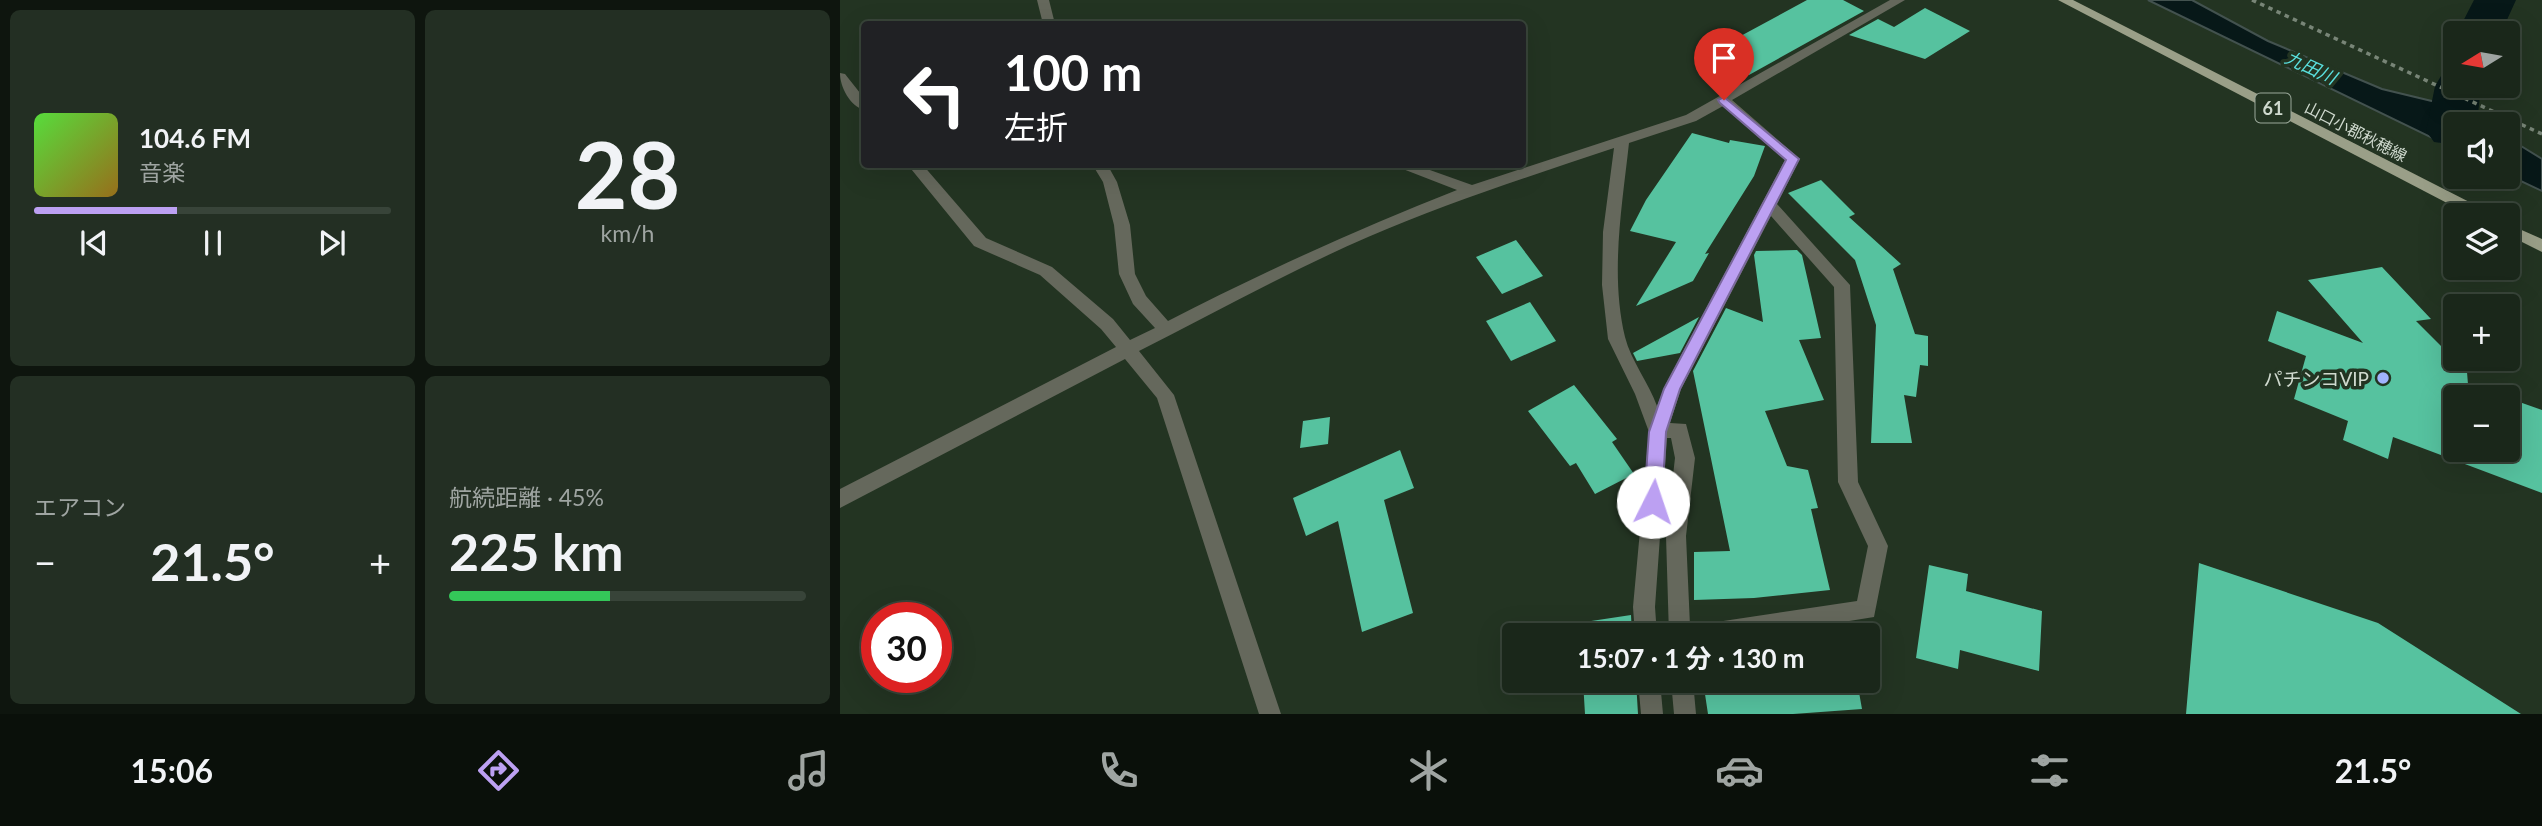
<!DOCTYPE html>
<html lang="ja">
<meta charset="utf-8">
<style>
:root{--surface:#1a271a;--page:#232f23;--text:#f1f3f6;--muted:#9fa5a2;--line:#384439;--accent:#bca0f2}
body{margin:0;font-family:Lato,"Noto Sans JP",sans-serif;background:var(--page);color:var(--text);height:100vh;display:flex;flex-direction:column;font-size:26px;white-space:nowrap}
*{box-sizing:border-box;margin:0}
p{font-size:23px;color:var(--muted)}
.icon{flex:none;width:38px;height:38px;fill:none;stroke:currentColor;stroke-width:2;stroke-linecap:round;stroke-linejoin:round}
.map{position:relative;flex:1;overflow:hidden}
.side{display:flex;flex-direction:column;gap:10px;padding:10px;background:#0e150e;width:840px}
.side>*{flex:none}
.hud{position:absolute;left:21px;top:21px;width:665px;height:147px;border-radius:7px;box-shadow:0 7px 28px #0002,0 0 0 2px var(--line);background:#202124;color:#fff;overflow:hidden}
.needle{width:46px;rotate:259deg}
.fabs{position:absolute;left:1603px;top:21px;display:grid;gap:14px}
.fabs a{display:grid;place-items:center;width:77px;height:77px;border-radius:7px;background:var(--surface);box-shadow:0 7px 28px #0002,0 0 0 2px var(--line);font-size:35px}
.speed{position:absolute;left:21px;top:602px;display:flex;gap:14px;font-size:35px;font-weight:700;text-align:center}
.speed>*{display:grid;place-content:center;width:91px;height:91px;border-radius:50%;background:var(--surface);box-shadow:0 7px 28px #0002,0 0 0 2px var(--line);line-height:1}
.speed .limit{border:10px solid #d22;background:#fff;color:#111}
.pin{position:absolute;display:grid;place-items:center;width:60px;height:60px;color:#fff;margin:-72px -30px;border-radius:50% 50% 50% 0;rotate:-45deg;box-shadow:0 0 7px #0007}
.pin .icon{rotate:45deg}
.me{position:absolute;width:77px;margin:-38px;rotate:4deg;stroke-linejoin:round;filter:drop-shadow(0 0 5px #0008)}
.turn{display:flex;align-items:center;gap:24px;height:147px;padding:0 28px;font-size:32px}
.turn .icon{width:91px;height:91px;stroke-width:2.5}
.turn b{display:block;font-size:49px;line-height:60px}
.big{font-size:52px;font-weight:700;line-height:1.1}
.side .tile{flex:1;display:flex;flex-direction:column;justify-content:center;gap:10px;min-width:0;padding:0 24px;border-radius:10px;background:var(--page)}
.side .dial{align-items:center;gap:0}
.dial b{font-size:91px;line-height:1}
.song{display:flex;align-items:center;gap:21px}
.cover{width:84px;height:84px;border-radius:10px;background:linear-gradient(135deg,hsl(110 70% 55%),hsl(40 70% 35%))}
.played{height:7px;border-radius:4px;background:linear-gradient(90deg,var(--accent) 40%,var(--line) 40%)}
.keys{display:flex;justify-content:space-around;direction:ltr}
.heat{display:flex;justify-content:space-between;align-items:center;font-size:38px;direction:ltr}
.charge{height:10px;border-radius:5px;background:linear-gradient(90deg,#34c759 45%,var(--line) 0)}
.side .tiles{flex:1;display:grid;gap:10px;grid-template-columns:repeat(2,1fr)}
.trip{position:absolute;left:662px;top:623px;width:378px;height:70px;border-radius:7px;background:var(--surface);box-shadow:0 7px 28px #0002,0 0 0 2px var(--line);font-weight:700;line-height:70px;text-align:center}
.menu{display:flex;height:112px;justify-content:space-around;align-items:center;background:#0a100a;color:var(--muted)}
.menu .icon{width:49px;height:49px}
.menu .on{color:var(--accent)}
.menu b{font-size:32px;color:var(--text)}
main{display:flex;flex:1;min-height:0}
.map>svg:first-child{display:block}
</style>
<main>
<section class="side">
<div class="tiles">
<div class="tile">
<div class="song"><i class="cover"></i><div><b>104.6 FM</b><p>音楽</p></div></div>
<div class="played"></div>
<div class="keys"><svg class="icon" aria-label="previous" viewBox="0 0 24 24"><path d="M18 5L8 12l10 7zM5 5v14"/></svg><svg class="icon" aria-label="pause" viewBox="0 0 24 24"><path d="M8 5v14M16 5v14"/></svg><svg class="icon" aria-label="next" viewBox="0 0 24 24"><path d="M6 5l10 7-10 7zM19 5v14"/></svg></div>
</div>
<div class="tile dial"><b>28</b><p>km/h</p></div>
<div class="tile"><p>エアコン</p>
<div class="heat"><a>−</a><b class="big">21.5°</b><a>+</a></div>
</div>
<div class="tile"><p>航続距離 · 45%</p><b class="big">225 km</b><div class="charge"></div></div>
</div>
</section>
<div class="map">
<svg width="1702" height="714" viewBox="0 0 1702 714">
<rect width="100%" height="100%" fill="#233422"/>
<path fill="#071818" stroke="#43524f" stroke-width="2" d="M 1308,0 L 1352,0 L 1428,41 L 1542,89 L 1629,110 L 1649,124 L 1615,124 L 1615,149 Z
M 1668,138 L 1702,159 L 1702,191 L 1668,175 Z"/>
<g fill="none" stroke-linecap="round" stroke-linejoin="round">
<path fill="#071818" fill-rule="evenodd" d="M 1634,0 L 1676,0 L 1661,33 L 1617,33 Z
M 1615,73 L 1615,86 L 1641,86 L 1637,124 L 1615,124 L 1615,145 L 1594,142 L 1586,131 L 1595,86 L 1601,76 Z"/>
</g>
<path fill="#56c29f" d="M 967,0 L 1003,0 L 1024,11 L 909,75 L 871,52 Z
M 1085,8 L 1130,31 L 1085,59 L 1009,35 L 1038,19 L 1054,27 Z
M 852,133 L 889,143 L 890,140 L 925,146 L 914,176 L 865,254 L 869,253 L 853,281 L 796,306 L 836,242 L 790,231 L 806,200 Z
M 981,180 L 1015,214 L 1009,217 L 1061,264 L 1053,269 L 1075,334 L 1088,336 L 1088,366 L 1080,365 L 1076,397 L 1064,395 L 1072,443 L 1031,443 L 1036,325 L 1015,260 L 948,193 Z
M 676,240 L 703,276 L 662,294 L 636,257 Z
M 957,250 L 962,255 L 981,338 L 959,340 L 984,400 L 925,411 L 947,466 L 968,470 L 978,508 L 971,509 L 990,590 L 914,598 L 854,600 L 854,552 L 890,551 L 853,371 L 886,308 L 923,322 L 914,255 L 916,251 Z
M 1542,267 L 1591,319 L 1576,321 L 1627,372 L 1629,397 L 1615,397 L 1615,450 L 1668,450 L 1668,398 L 1702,410 L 1702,493 L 1553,437 L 1548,459 L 1503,440 L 1508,421 L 1454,399 L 1466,356 L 1428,341 L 1437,311 L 1523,343 L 1468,280 Z
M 690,302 L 716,341 L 671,361 L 646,321 Z
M 859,317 L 840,353 L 797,361 L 793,353 Z
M 734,385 L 777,439 L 772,442 L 794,474 L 755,494 L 736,463 L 730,466 L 688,411 Z
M 490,417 L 488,444 L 460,448 L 463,421 Z
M 560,450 L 574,488 L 544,500 L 573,613 L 522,632 L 498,521 L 466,536 L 453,498 Z
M 1359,563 L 1538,623 L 1681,714 L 1346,714 Z
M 1089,565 L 1128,574 L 1126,591 L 1202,611 L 1199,671 L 1120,650 L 1118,669 L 1076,658 Z
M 791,615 L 792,635 L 739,635 L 738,623 Z
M 743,681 L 796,681 L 798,714 L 745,714 Z
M 863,681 L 1017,681 L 1022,709 L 953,714 L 868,714 Z"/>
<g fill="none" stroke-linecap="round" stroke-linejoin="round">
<path stroke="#788577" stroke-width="3.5" stroke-dasharray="4.5 4.5" stroke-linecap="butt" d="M 1412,0 L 1702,134"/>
<path fill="#65685c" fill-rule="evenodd" d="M 197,0 L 209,0 L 215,24 L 203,24 Z
M 1050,0 L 1065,0 L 892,100 L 960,159 L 937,204 L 1010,285 L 1018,482 L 1048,546 L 1034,617 L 923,635 L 829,635 L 826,536 L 835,458 L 831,438 L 827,438 L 815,607 L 817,635 L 795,635 L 793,607 L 809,432 L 795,394 L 768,339 L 762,285 L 763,232 L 774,148 C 691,176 609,202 528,237 C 450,271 375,312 299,351 L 334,395 L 441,714 L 419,714 L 317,398 L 285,359 L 0,508 L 0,489 L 276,347 L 261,329 L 200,275 L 134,246 L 67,164 L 82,164 L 146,238 L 212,267 L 273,319 L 290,340 L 315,328 L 293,304 L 279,274 L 274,225 L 263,182 L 252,164 L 267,164 L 277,182 L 290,225 L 295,274 L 306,296 L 328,321 C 423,272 518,229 617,190 L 550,164 L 573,164 L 632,185 L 846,115 ZM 883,106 L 945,160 L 826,384 L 817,406 C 809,383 791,361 785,337 C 770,274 782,207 789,143 L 856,121 ZM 931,216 L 994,287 L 998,482 L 1028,546 L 1017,601 L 850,626 L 846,536 L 855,458 L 846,424 L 830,423 L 841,389 Z
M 0,73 L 5,74 L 24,98 L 24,110 C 10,106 0,87 0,73 Z
M 798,681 L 820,681 L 823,714 L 801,714 Z
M 831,681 L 853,681 L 856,714 L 834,714 Z"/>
<path fill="#9a9f88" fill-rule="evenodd" d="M 1218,0 L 1233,0 L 1647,211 L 1650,215 L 1630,215 Z
M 1668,224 L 1702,239 L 1702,252 L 1668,235 Z"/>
</g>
<path fill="#bca0f2" stroke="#7a689d" stroke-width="2" d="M 884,97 L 959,159 L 840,389 L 826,432 L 822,502 L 819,507 L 813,510 L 806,507 L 804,502 L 809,432 L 824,389 L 946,160 L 880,103 L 878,100 Z"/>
<circle fill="#a1b3fd" stroke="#233422" stroke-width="2.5" cx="1543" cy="378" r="7"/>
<g text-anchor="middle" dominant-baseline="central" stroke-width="7" stroke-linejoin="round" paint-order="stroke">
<g font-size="16" fill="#cfd9ce" stroke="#233422">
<text transform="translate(1516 131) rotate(27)">山口小郡秋穂線</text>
</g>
<g font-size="18" font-style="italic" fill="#5adfde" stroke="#233422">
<text transform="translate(1471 67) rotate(25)">九田川</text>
</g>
<rect fill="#233422" stroke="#9ba89a" stroke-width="2" x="1415.5" y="93.5" width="35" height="29" rx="5"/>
<g font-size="18" font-weight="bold" fill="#cfd9ce">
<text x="1433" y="108">61</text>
</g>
<g font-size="19" fill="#cfd9ce" stroke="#233422" text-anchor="end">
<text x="1529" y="378">パチンコVIP</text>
</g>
</g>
</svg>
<div class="fabs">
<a><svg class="needle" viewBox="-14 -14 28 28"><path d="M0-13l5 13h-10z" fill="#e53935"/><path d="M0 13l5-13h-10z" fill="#9fa5a2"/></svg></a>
<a><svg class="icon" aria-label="sound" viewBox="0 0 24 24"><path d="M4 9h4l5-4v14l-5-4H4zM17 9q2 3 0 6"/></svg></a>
<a><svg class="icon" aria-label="layers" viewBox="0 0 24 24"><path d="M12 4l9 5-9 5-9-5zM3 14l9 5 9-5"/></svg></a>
<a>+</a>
<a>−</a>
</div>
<div class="speed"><div class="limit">30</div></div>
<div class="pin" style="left:884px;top:100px;background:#d93025"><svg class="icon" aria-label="arrive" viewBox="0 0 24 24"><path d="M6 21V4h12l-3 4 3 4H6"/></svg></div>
<svg class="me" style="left:813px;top:502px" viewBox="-20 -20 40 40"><circle r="19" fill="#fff"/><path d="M0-13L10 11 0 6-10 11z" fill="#bca0f2"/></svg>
<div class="trip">15:07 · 1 分 · 130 m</div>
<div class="hud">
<div class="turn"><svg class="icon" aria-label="left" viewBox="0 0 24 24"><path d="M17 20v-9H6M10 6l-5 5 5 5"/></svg><div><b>100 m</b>左折</div></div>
</div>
</div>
</main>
<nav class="menu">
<b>15:06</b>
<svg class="icon on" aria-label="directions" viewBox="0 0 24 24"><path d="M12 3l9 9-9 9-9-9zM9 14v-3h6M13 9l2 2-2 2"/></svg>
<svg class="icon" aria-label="music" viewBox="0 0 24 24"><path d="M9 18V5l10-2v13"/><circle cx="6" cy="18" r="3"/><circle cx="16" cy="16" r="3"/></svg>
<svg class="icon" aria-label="phone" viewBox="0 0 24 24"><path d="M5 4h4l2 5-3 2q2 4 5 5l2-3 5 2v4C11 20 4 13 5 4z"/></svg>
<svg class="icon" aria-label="climate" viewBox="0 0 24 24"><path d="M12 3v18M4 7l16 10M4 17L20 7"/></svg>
<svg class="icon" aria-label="car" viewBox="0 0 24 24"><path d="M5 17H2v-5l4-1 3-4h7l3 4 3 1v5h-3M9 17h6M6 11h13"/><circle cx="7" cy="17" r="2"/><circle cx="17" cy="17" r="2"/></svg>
<svg class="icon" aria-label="filters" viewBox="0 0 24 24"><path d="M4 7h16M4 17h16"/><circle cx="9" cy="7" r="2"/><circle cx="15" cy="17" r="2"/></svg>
<b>21.5°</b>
</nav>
